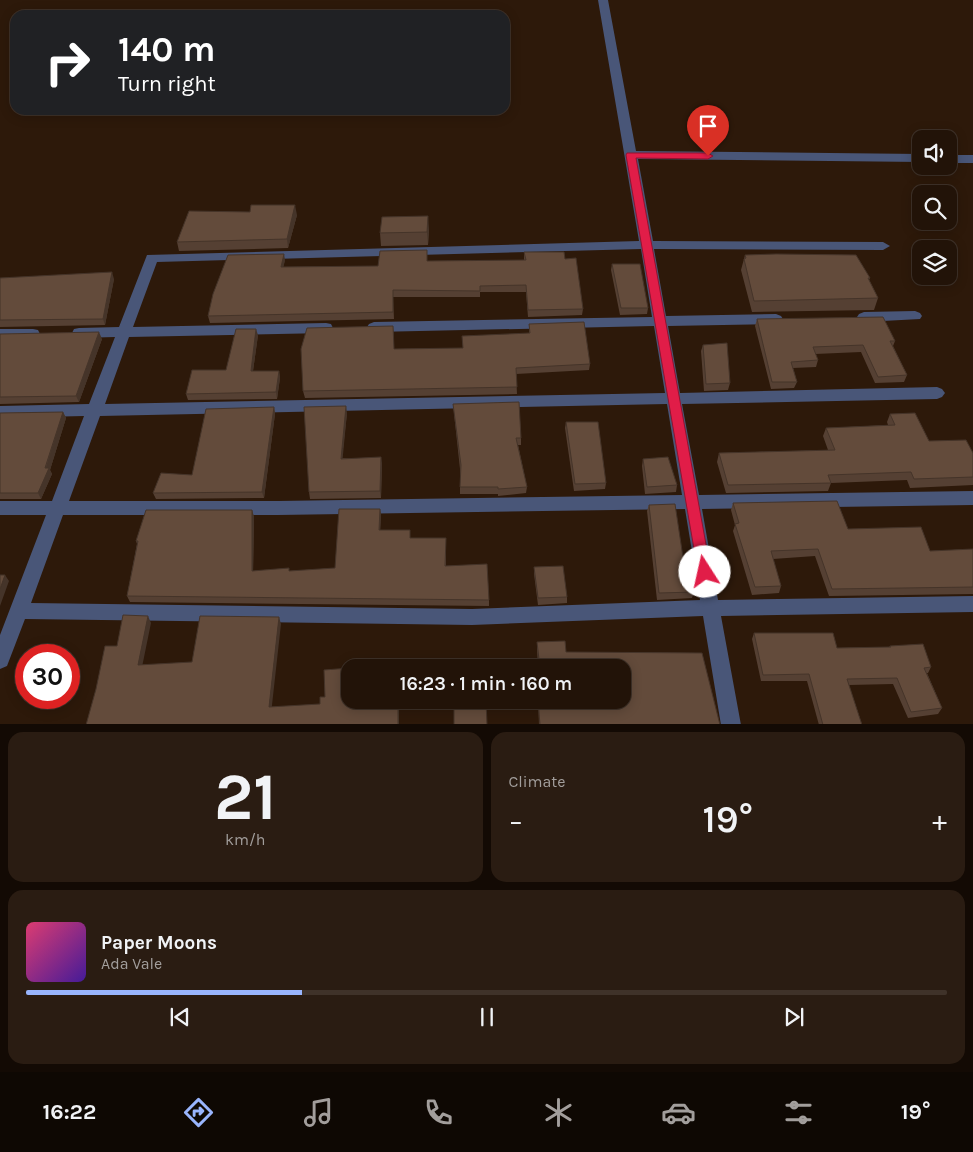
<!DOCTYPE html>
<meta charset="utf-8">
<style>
:root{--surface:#221308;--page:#2a1c12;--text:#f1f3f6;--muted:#a29e9c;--line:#3f3229;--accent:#99b5fd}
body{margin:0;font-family:Karla,sans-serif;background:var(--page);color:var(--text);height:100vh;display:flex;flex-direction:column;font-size:19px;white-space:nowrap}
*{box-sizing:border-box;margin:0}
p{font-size:16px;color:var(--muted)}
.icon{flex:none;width:28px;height:28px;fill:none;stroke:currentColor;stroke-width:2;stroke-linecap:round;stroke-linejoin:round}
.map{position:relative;height:724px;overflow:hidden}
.sheet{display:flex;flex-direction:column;gap:8px;padding:8px;background:#130a04;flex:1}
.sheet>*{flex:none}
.hud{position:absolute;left:10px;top:10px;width:500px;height:105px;border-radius:15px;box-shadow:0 2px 12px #0003,0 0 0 1px var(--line);background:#202124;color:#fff;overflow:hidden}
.fabs{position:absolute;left:912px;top:130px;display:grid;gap:10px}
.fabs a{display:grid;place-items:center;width:45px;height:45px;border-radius:10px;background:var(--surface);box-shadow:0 2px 12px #0003,0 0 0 1px var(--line);font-size:25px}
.speed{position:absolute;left:15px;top:644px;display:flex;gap:10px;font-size:25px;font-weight:700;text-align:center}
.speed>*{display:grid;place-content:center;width:65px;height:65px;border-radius:50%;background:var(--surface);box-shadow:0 2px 12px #0003,0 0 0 1px var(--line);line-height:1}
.speed .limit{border:8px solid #d22;background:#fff;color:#111}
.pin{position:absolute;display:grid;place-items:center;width:42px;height:42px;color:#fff;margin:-51px -21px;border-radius:50% 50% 50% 0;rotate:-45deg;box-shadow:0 0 5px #0007}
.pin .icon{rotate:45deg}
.me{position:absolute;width:55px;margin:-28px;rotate:350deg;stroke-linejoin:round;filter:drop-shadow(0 0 4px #0008)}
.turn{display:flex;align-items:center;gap:18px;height:105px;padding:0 25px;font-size:22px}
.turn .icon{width:65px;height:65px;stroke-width:2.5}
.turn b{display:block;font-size:35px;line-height:42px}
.big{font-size:38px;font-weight:600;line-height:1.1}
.sheet .card{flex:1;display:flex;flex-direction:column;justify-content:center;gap:8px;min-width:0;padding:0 18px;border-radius:15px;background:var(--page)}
.sheet .dial{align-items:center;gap:0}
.dial b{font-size:65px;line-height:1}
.song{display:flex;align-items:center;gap:15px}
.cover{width:60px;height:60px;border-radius:8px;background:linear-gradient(135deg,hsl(340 70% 55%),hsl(260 70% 35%))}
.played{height:5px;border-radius:2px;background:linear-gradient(90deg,var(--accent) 30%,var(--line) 30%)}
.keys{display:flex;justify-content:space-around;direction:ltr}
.heat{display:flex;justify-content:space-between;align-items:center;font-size:28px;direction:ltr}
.sheet .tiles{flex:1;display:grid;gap:8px;grid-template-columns:1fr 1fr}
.card:last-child{grid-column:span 2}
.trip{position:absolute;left:341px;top:659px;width:290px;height:50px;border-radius:15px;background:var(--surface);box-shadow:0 2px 12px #0003,0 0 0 1px var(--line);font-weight:600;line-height:50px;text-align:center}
.tab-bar{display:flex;height:80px;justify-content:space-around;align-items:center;background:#0e0803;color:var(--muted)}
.tab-bar .icon{width:35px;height:35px}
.tab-bar .selected{color:var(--accent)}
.tab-bar b{font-size:22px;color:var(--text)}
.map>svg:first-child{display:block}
</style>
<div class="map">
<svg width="973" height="725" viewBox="0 0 973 725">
<rect width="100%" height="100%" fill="#2d190a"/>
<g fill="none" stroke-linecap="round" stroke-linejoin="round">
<path fill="#495678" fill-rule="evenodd" d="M 598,0 L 608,0 L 636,151 L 921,154 L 921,162 L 638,159 L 653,241 L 883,242 L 890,246 L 883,250 L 654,249 L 666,316 L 776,314 L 781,316 L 783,319 L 781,322 L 776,324 L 668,326 L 680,393 L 937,387 L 942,389 L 945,393 L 942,397 L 937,399 L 682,404 L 699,495 L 973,491 L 973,505 L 702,509 L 718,600 L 973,596 L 973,612 L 721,616 L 741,725 L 721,725 L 703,616 L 472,625 L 25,619 L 7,666 L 0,669 L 0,635 L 46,515 L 0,515 L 0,501 L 52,501 L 84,416 L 0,418 L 0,406 L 89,404 L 115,337 L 79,338 L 74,337 L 72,333 L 74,329 L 79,328 L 119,327 L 147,255 L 639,241 ZM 641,249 L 652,317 L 374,322 L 369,324 L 367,327 L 369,330 L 374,332 L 654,326 L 665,393 L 105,404 L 129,337 L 326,333 L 331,332 L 333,328 L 331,324 L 326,323 L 133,327 L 157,262 ZM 667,404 L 682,495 L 278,501 L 69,501 L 100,416 ZM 685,509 L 700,600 L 472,609 L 31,603 L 63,515 L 278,515 Z
M 949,155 L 973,155 L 973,163 L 949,163 Z
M 915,311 L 920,313 L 922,316 L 920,319 L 864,322 L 859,320 L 857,317 L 859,314 L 864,312 Z
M 0,329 L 33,329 L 38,330 L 40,334 L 38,338 L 33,339 L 0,339 Z"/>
</g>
<path fill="#554033" d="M 297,215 L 288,248 L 179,251 L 177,242 Z
M 429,229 L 428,245 L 381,246 L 380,233 Z
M 524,252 L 583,309 L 582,315 L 528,317 L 526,292 L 480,292 L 480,297 L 393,297 L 394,319 L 210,323 L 208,316 L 285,260 L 283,267 L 378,266 L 427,261 L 524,260 Z
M 745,255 L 870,278 L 869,280 L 878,298 L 874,310 L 752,312 L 741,270 Z
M 612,264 L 648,308 L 647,314 L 620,315 L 611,270 Z
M 0,278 L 114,279 L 105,325 L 0,327 Z
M 757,319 L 895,341 L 893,346 L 907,375 L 904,382 L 875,383 L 861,352 L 815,354 L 818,360 L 816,367 L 793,368 L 797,382 L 794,388 L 771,389 L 755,326 Z
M 529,324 L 590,364 L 589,370 L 516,374 L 517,394 L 305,398 L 303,391 L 393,326 L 394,349 L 463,348 L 529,333 Z
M 0,334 L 102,339 L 79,402 L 0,404 Z
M 258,335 L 253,371 L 279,371 L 280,378 L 277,399 L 188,400 L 186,394 L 226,370 Z
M 703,345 L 730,383 L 728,390 L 704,391 L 701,351 Z
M 453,404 L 521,438 L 521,445 L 518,445 L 527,487 L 526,493 L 498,496 L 498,494 L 460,494 L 460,469 Z
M 274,407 L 275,414 L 264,498 L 156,499 L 153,493 L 192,475 Z
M 63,412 L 66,418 L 50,470 L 52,474 L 41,499 L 0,499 L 0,413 Z
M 347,413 L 342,458 L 382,463 L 381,498 L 310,499 L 309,492 Z
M 890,414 L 929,441 L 973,453 L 973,485 L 910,488 L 907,480 L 831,483 L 828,491 L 726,493 L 717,462 L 719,453 L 828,450 L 823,436 L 826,428 L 888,425 L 887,422 Z
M 566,422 L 606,483 L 605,489 L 574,491 L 565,428 Z
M 643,459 L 677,485 L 676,492 L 645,494 L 642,466 Z
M 733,503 L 848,529 L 930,551 L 973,549 L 973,594 L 829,596 L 815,556 L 773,559 L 781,586 L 779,593 L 752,595 L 733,531 L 735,525 L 731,510 Z
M 649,505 L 684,564 L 694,592 L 692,598 L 657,600 L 647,511 Z
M 380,509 L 381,515 L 380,530 L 410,538 L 446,538 L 446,566 L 489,600 L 489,606 L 130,602 L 127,596 L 137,544 L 136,541 L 252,510 L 254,517 L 253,571 L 290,571 L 335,568 Z
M 534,567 L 567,597 L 567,603 L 538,605 L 534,574 Z
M 754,633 L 837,648 L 889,647 L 890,646 L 931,667 L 928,673 L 927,673 L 942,708 L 938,714 L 908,718 L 893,684 L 849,685 L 862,725 L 819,725 L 807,681 L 761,681 L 752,639 Z
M 565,641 L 566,652 L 702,653 L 720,725 L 539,725 L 538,700 L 622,700 L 622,668 L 538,668 L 537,650 L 537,642 Z"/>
<path fill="#453429" d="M 295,205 L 297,215 L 288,248 L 287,239 Z
M 428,216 L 429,229 L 428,245 L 427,232 Z
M 284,254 L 285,260 L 282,274 L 281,267 Z
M 112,272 L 114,279 L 105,325 L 103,319 Z
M 256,329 L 258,335 L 252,378 L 251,371 Z
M 99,332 L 102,339 L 79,402 L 76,396 Z
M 279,371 L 280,378 L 277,399 L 276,392 Z
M 346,406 L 347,413 L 342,465 L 341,459 Z
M 274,407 L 275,414 L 264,498 L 262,492 Z
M 63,412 L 66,418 L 50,470 L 52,474 L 41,499 L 38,493 Z
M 381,457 L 382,463 L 381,498 L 380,491 Z
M 380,509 L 381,515 L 380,537 L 379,530 Z
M 252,510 L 254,517 L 253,578 L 252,571 Z
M 5,575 L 9,581 L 0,606 L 0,589 Z
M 148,616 L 151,623 L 141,672 L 138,665 Z
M 279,617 L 281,624 L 271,714 L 269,707 Z
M 398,700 L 399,700 L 399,725 L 398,725 Z"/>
<path fill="#634b3b" stroke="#453429" d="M 251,205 L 295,205 L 287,239 L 177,242 L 189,211 L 250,212 Z
M 428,216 L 427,232 L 380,233 L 382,217 Z
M 427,250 L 427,261 L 526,260 L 524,252 L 564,252 L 565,259 L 576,258 L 583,309 L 528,310 L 526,285 L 480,286 L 480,291 L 393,290 L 393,312 L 208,316 L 213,294 L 228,255 L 284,254 L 281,267 L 378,266 L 380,251 Z
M 776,254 L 856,255 L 870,278 L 868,278 L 878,298 L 754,301 L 744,259 L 746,258 L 745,255 Z
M 612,264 L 640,264 L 648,308 L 621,308 Z
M 112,272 L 103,319 L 0,320 L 0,278 Z
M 883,317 L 895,341 L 890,341 L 907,375 L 878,377 L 863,345 L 813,347 L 818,360 L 791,362 L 797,382 L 772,382 L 757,319 Z
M 584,322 L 590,364 L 516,368 L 517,387 L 303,391 L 301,349 L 307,328 L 393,326 L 394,349 L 463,348 L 462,336 L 530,333 L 529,324 Z
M 236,329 L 256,329 L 251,371 L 279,371 L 276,392 L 186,394 L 192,370 L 226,370 Z
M 99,332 L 76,396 L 0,397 L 0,334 Z
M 727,343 L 730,383 L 706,384 L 703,345 Z
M 519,402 L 521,438 L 516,438 L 527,487 L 498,489 L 498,487 L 460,487 L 461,465 L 453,404 Z
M 346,406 L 341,459 L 381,457 L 380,491 L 309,492 L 304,407 Z
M 274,407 L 262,492 L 153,493 L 161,473 L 192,475 L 206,409 Z
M 63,412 L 45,468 L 49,468 L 38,493 L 0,493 L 0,413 Z
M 915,413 L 929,441 L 966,440 L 973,453 L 973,477 L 914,479 L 911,472 L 828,475 L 831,483 L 728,485 L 719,453 L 835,450 L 826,428 L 895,425 L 890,414 Z
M 566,422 L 598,422 L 606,483 L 575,484 Z
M 668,457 L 677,485 L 647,487 L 643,459 Z
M 837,501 L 848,529 L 921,527 L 930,551 L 973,549 L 973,587 L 832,589 L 818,549 L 771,551 L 781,586 L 755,587 L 735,524 L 739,523 L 733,503 Z
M 675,504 L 684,564 L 689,564 L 694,592 L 659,593 L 649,505 Z
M 339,509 L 380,509 L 379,530 L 410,530 L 410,538 L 446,538 L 445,566 L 487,564 L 489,600 L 127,596 L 138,541 L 136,541 L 146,510 L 252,510 L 252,571 L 289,568 L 289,571 L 335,568 Z
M 563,566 L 567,597 L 538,598 L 534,567 Z
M 0,575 L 5,575 L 0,589 Z
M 123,615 L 148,616 L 138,665 L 192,662 L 200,616 L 279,617 L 269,707 L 320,704 L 320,697 L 325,697 L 324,670 L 350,668 L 350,700 L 398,700 L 398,725 L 86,725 L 96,689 L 105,646 L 117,646 Z
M 754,633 L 833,633 L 837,648 L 891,647 L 890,646 L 923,644 L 931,667 L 924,668 L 942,708 L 911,712 L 897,678 L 847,679 L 862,725 L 823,725 L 809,674 L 763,675 Z
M 565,641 L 566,652 L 702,653 L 720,725 L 540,725 L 538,700 L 622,700 L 622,668 L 540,668 L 537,642 Z
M 487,660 L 488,668 L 415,668 L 415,662 Z
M 398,664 L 398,668 L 352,668 Z
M 454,700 L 486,700 L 487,725 L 454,725 Z"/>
<path fill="#e11d48" stroke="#92132f" d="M 627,153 L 708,153 L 713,156 L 708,159 L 636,158 L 711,572 L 709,576 L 705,578 L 700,576 L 698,572 L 626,155 Z"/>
</svg>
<div class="fabs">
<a><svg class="icon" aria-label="sound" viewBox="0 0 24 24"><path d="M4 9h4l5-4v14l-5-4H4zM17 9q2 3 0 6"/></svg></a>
<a><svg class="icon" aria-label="search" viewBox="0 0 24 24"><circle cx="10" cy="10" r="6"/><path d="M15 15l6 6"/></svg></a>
<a><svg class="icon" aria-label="layers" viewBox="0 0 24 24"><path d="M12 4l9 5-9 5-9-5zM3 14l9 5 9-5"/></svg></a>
</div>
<div class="speed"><div class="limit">30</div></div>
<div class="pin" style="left:708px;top:156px;background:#d93025"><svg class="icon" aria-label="arrive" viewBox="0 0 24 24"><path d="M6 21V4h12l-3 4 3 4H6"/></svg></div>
<svg class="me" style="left:705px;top:572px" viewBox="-20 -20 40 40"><circle r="19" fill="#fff"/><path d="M0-13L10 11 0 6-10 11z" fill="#e11d48"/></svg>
<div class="trip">16:23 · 1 min · 160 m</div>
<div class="hud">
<div class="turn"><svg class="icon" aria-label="right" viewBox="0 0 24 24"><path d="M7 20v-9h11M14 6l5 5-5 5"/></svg><div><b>140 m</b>Turn right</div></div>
</div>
</div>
<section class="sheet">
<div class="tiles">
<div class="card dial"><b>21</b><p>km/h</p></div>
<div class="card"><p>Climate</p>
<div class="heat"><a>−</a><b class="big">19°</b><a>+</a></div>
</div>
<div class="card">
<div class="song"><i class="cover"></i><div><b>Paper Moons</b><p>Ada Vale</p></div></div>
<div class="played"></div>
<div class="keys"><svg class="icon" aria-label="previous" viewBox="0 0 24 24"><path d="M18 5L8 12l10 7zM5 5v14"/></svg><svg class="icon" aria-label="pause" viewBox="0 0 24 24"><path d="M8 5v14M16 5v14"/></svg><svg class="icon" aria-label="next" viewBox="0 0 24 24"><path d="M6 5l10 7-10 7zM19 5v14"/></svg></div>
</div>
</div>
</section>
<nav class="tab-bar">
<b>16:22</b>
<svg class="icon selected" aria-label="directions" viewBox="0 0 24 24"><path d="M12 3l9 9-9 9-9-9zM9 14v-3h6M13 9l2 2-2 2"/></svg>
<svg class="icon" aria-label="music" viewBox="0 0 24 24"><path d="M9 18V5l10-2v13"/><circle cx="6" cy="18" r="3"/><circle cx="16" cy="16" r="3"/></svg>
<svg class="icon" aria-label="phone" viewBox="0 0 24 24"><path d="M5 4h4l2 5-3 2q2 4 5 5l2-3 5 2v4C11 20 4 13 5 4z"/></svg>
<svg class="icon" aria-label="climate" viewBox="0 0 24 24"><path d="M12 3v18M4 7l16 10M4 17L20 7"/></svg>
<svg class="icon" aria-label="car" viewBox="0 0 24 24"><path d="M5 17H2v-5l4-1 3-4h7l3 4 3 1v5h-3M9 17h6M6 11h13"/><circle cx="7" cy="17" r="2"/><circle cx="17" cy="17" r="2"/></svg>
<svg class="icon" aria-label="filters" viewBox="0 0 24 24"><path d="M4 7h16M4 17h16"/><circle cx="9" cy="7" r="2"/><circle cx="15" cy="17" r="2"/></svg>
<b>19°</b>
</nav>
